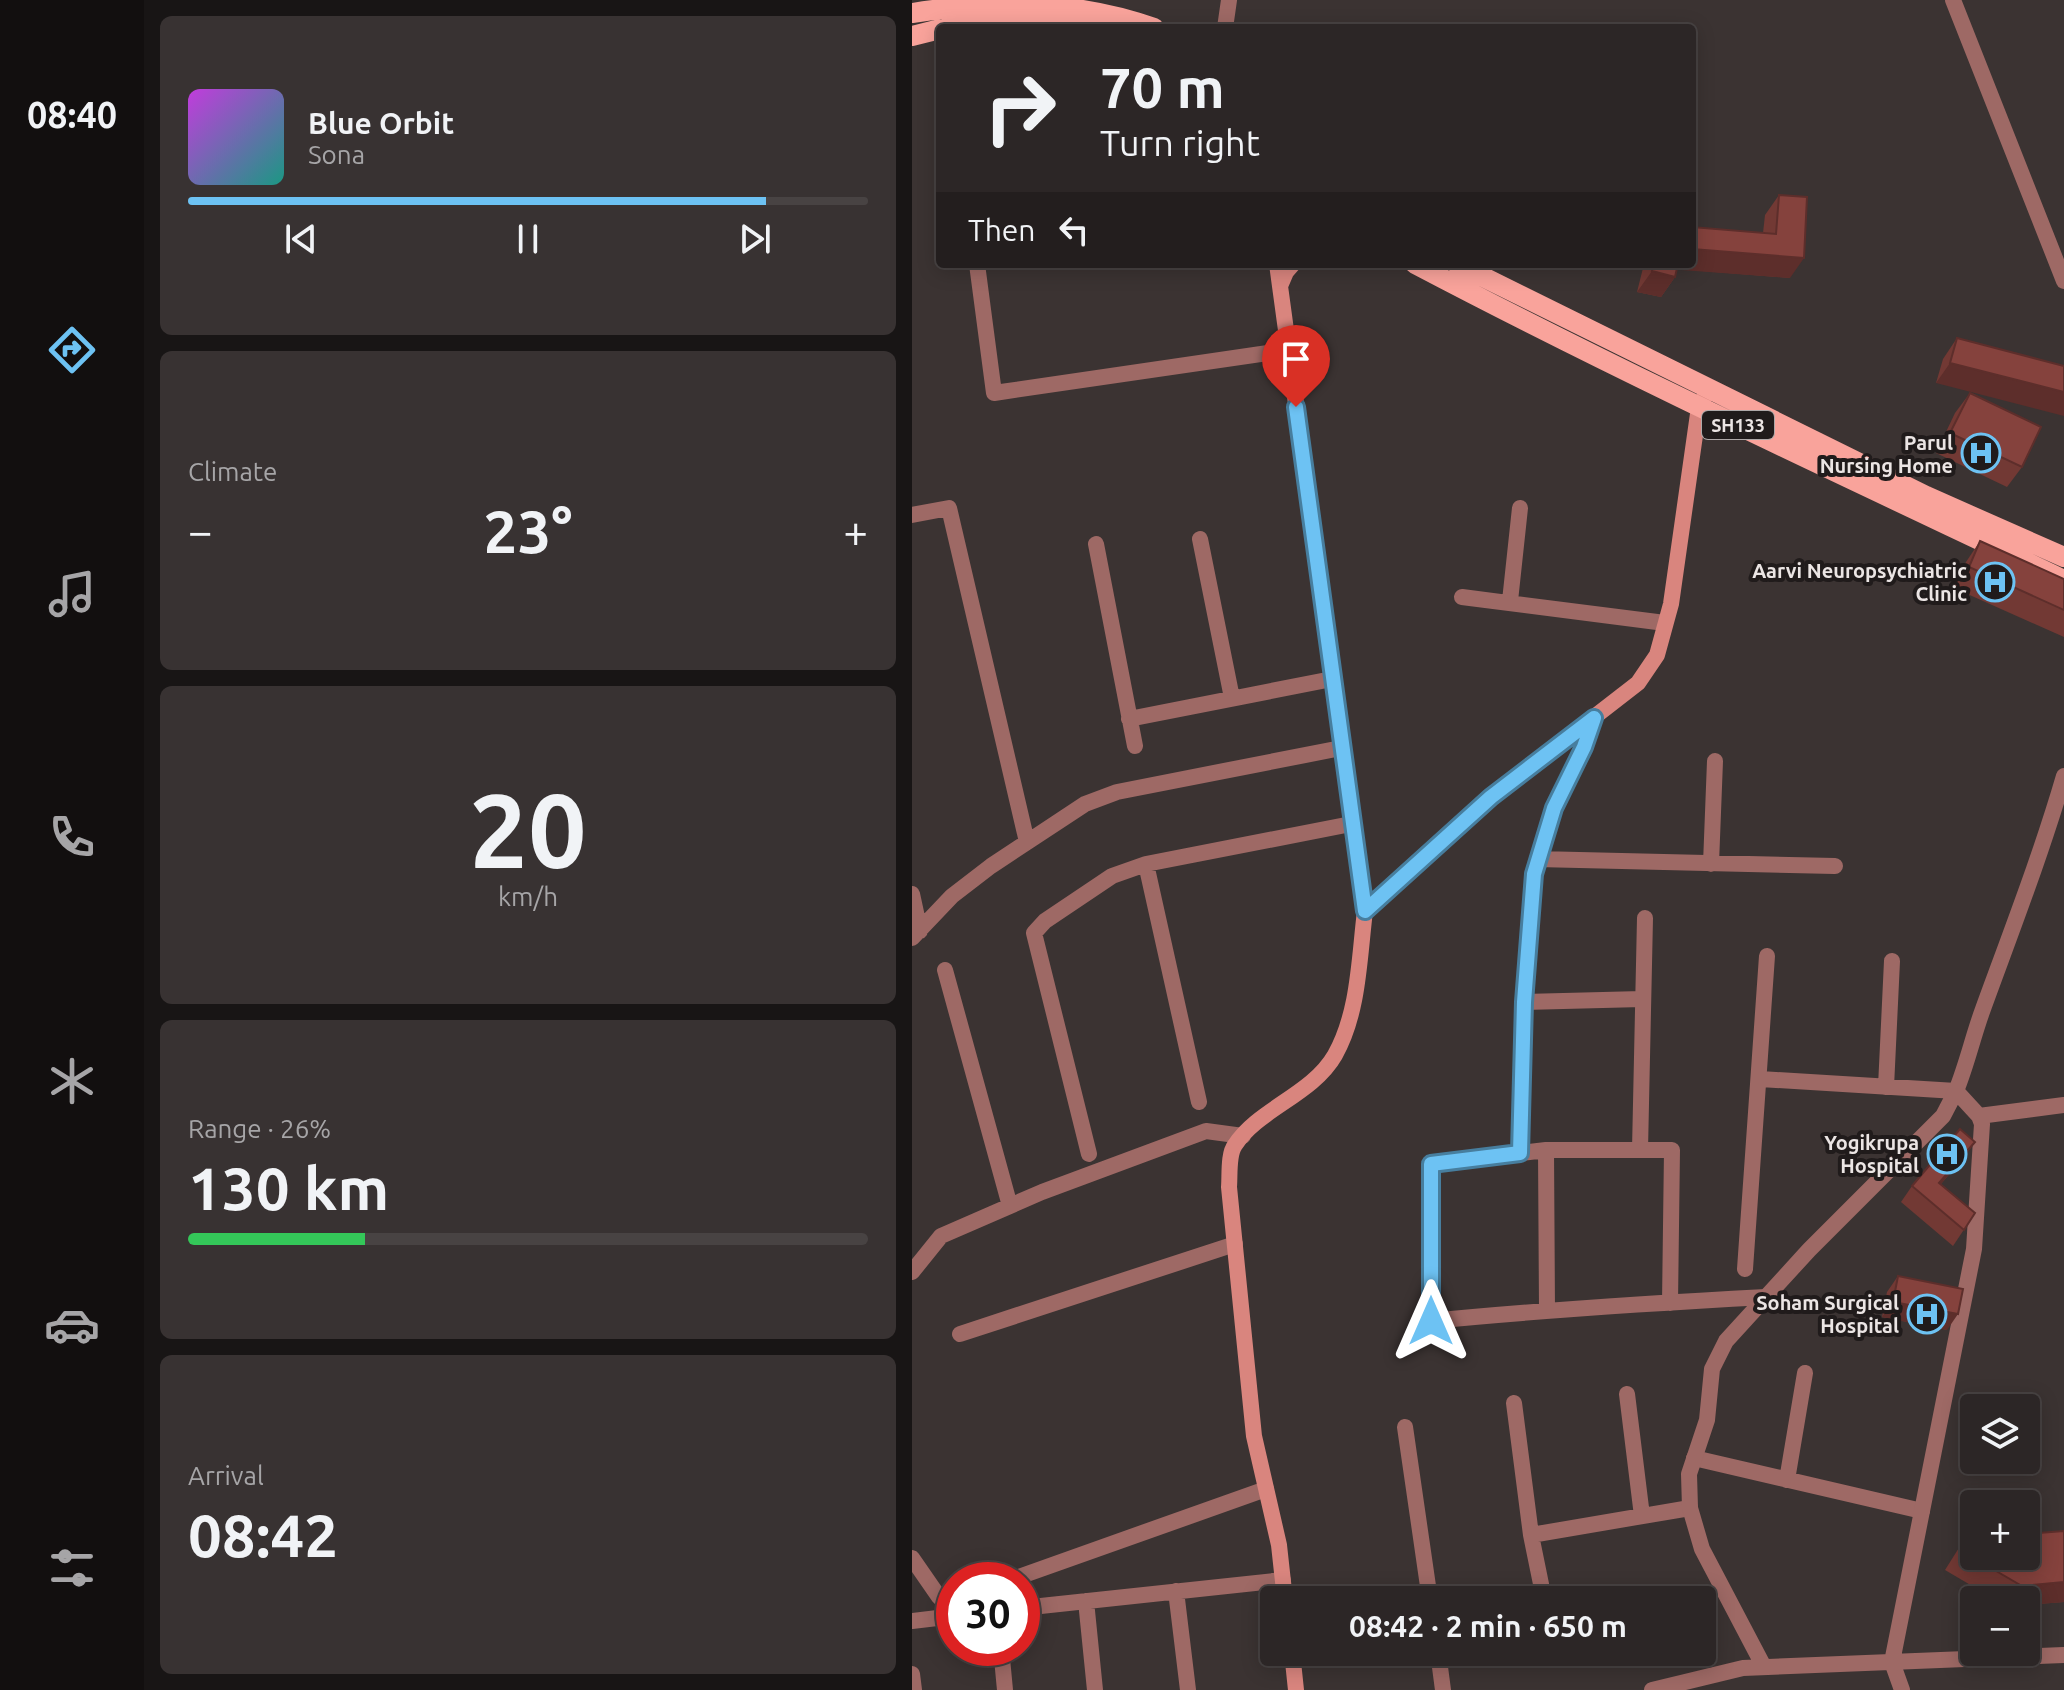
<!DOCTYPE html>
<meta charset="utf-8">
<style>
:root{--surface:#2c2626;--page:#383232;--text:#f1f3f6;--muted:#a6a5a7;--line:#484343;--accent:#6dc2f3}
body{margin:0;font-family:Ubuntu,sans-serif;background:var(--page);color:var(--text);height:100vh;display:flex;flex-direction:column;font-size:30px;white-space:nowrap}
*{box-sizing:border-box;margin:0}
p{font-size:26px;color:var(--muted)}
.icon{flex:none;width:44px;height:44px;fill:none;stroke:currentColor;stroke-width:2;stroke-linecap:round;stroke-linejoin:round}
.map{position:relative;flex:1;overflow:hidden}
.details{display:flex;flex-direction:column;gap:16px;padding:16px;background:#181515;width:768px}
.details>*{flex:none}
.top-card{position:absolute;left:24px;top:24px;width:760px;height:244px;border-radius:8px;box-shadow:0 4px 20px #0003,0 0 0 2px var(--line);background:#2c2626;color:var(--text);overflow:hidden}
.fabs{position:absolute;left:1048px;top:1394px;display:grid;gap:16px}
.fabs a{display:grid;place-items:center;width:80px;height:80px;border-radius:8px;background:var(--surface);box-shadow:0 4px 20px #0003,0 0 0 2px var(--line);font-size:40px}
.speed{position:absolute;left:24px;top:1562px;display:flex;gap:16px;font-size:40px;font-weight:700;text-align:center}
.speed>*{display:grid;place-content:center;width:104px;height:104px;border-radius:50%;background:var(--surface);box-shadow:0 4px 20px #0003,0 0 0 2px var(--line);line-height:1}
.speed .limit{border:12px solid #d22;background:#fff;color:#111}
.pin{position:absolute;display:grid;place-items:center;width:68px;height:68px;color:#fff;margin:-82px -34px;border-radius:50% 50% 50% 0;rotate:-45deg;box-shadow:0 0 8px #0007}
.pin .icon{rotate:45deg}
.me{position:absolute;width:88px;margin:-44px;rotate:0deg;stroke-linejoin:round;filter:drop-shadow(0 0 6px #0008)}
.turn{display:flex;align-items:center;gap:28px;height:168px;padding:0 32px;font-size:36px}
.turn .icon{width:104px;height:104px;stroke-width:2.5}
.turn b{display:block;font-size:56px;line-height:68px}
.then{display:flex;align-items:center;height:76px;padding:0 32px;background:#0003;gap:16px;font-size:30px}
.big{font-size:60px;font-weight:600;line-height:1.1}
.details .card{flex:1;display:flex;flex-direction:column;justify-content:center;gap:12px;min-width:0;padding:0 28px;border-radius:12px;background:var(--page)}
.details .dial{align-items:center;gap:0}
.dial b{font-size:104px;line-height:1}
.song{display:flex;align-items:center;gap:24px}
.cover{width:96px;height:96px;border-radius:12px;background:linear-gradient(135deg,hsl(290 70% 55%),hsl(170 70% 35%))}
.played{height:8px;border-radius:4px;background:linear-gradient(90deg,var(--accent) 85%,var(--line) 85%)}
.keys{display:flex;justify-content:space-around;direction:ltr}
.heat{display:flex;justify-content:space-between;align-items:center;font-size:44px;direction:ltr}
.charge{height:12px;border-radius:6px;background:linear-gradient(90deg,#34c759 26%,var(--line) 0)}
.trip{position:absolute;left:348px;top:1586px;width:456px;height:80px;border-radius:8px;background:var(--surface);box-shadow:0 4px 20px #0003,0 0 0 2px var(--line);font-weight:600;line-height:80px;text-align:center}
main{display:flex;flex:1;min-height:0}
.tabs{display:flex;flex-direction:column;width:144px;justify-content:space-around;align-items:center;background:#120f0f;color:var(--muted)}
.tabs .icon{width:56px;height:56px}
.tabs .active{color:var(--accent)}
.tabs b{font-size:36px;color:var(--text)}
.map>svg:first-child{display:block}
</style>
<main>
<nav class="tabs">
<b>08:40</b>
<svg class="icon active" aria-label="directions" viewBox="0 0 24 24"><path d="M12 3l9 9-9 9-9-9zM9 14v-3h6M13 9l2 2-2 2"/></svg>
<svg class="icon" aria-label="music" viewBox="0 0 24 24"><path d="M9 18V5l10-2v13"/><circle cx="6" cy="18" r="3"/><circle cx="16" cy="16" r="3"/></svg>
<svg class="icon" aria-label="phone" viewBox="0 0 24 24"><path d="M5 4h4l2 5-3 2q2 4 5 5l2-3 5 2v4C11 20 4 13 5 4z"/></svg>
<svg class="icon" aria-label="climate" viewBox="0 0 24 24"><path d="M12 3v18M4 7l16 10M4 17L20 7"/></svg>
<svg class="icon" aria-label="car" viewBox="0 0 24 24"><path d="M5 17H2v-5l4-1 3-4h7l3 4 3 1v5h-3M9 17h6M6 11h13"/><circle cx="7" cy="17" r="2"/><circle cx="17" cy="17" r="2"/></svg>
<svg class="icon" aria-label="filters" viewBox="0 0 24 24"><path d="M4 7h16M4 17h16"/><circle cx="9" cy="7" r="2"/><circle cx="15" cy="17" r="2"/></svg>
</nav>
<section class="details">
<div class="card">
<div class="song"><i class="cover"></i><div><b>Blue Orbit</b><p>Sona</p></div></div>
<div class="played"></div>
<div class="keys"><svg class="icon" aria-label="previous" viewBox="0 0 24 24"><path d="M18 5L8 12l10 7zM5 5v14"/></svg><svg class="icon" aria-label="pause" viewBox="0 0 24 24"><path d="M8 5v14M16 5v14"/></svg><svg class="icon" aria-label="next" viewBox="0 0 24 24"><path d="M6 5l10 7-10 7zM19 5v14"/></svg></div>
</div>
<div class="card"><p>Climate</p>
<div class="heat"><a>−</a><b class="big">23°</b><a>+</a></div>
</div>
<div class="card dial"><b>20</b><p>km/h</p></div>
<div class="card"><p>Range · 26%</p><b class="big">130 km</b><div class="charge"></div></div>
<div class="card"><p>Arrival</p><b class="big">08:42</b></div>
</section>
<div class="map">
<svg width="1152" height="1690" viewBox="0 0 1152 1690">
<rect width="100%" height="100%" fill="#3b3332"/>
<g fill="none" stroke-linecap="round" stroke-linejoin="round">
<path stroke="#9e6965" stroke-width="16" d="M 65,264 L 82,393 L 376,350
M 0,515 L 37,508 L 115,842
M 288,539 L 320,698
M 184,544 L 223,746
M 550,597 L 753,623
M 598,601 L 608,508
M 217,719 L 420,679
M 625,859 L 923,866
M 234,864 L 287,1102
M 799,864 L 803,761
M 0,894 L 8,931
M 0,938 L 40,896 L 79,866 L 173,804 L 205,792 L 429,748
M 33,970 L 98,1206
M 612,1002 L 730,999
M 848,1079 L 1044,1091
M 974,1087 L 980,961
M 634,1150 L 635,1310
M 728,1150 L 733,918
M 608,1153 L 612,1002 L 622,874 L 642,808 L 672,747 L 682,718
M 177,1154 L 122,933 L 133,921 L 200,876 L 234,864 L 439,824
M 833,1269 L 855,956
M 0,1272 L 29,1236 L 130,1192 L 294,1131 L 331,1136
M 758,1303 L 760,1150 L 634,1150 L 519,1164 L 519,1321 C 631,1310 742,1303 854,1297
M 48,1334 L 323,1244
M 715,1394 L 730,1516
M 602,1403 L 619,1535 L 629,1584
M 493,1427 L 518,1600
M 782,1458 L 1010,1511
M 875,1480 L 893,1373
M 619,1535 L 778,1508
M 264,1591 L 276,1690
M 174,1601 L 183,1690
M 110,1608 L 371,1580
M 0,1621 L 42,1616
M 89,1648 L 93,1690
M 526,1652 L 531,1690
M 0,1674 L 2,1690"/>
<path stroke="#9e6965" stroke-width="16" d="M 1041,0 L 1152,281
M 313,28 L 317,0
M 1067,1116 L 1152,1105
M 0,1558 L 27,1597 L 42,1600
M 98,1580 L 354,1489
M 852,1667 L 790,1549 L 778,1508 L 777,1474 L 795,1420 L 800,1369 L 814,1341 L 897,1250 L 1031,1116 L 1044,1091
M 740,1690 L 831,1668 L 1152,1655
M 990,1690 L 980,1662 L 1062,1249 L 1070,1124 L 1067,1116 L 1044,1091 C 1055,1064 1061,1036 1071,1009 C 1099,932 1129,855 1152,776"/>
<path stroke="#d9857e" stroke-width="16" d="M 365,264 L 453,911
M 368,286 L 374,272 L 381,264
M 373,1600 L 367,1545 L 342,1436 L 317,1187 C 318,1175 316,1154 323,1145 C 346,1109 400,1095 423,1055 C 447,1012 447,959 453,911 L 579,797 L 726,683 L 745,655 L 759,604 L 787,407 L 792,398
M 380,1652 L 384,1690"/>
<path stroke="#f9a39b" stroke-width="20" d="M 0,13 C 83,0 163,0 242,28
M 34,28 C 77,18 147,14 190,28
M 0,36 L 28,29
M 503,264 C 716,376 935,477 1152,580
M 545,264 L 1014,496 L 1152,557"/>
</g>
<path fill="#723934" d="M 867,195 L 878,278 L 765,269 L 763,277 L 749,297 L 725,292 L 732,264 L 780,264 L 851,233 L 853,215 Z
M 1045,338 L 1152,366 L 1024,383 L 1031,359 Z
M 1058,393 L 1110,467 L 1095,487 L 1024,453 L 1043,413 Z
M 1068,541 L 1152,579 L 1152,637 L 1042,588 L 1054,562 Z
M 1063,1142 L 1052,1157 L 1029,1184 L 1063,1213 L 1041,1246 L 989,1202 L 1000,1186 Z
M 986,1276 L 1035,1330 L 970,1317 L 975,1292 Z
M 1062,1524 L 1062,1556 L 1152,1602 L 1114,1605 L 1114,1600 L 1084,1600 L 1033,1570 Z"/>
<path fill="#5d2e2b" d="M 780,249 L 892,258 L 878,278 L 756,269 L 759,264 L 780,264 Z
M 740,271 L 763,277 L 749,297 L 725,292 Z
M 1038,363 L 1152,392 L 1152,416 L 1024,383 Z
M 1063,1142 L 1052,1157 L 1016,1199 L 1027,1183 Z
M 981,1302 L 1046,1314 L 1035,1330 L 970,1317 Z
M 1152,1582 L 1152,1602 L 1114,1605 L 1114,1600 L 1100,1600 L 1110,1586 Z"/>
<path fill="#85423d" stroke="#5d2e2b" stroke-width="2" d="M 867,195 L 895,197 L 892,258 L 780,249 L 780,227 L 864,234 Z
M 742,264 L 766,264 L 763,277 L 740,271 Z
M 1045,338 L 1152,366 L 1152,392 L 1038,363 Z
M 1058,393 L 1129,427 L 1110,467 L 1038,433 Z
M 1068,541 L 1152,579 L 1152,610 L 1057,567 Z
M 1048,1129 L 1063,1142 L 1027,1183 L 1063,1213 L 1052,1230 L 1000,1186 Z
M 986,1276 L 1051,1289 L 1046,1314 L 981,1302 Z
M 1062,1526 L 1062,1556 L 1114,1556 L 1114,1534 L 1152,1531 L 1152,1582 L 1110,1586 L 1048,1550 Z"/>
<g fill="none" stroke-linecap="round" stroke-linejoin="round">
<defs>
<path id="route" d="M 384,407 L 453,911 L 579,797 L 682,718 L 672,747 L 642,808 L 622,874 L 612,1002 L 608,1153 L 519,1164 L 519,1321"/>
</defs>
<use href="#route" stroke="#477e9e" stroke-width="20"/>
<use href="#route" stroke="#6dc2f3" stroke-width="14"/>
</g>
<defs>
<symbol id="hospital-ring" viewBox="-11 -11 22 22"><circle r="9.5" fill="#201b1b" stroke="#6dc2f3" stroke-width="1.5"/><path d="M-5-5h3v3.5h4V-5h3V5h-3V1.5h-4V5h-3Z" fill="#6dc2f3"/></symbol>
</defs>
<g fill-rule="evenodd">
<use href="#hospital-ring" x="1047" y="431" width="44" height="44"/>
<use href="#hospital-ring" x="1061" y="560" width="44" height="44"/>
<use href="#hospital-ring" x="1013" y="1132" width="44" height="44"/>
<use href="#hospital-ring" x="993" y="1292" width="44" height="44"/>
</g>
<g text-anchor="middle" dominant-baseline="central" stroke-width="8" stroke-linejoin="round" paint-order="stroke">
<rect fill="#201b1b" stroke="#aea8a8" stroke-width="2" x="790" y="411" width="72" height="28" rx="6"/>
<g font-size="18" font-weight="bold" fill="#ebe5e4">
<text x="826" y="425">SH133</text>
</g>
<g font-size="20" font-weight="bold" fill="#ebe5e4" stroke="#201b1b" text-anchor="end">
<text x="1041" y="442">Parul<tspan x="1041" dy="23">Nursing Home</tspan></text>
<text x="1055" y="570">Aarvi Neuropsychiatric<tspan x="1055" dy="23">Clinic</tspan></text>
<text x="1007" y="1142">Yogikrupa<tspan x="1007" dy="23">Hospital</tspan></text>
<text x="987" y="1302">Soham Surgical<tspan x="987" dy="23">Hospital</tspan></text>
</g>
</g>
</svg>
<div class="fabs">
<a><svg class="icon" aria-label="layers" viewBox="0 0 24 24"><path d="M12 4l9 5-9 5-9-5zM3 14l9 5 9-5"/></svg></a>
<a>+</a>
<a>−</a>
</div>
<div class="speed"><div class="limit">30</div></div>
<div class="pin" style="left:384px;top:407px;background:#d93025"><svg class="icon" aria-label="arrive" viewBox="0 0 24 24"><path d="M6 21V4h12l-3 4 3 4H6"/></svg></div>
<svg class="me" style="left:519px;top:1321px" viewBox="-20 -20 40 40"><path d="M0-17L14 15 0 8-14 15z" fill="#6dc2f3" stroke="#fff" stroke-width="4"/></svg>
<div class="trip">08:42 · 2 min · 650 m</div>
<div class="top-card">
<div class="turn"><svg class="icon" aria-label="right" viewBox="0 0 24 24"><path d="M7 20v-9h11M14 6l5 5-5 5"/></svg><div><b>70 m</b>Turn right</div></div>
<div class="then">Then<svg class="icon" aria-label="left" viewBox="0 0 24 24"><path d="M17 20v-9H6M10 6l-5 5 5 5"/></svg></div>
</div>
</div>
</main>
